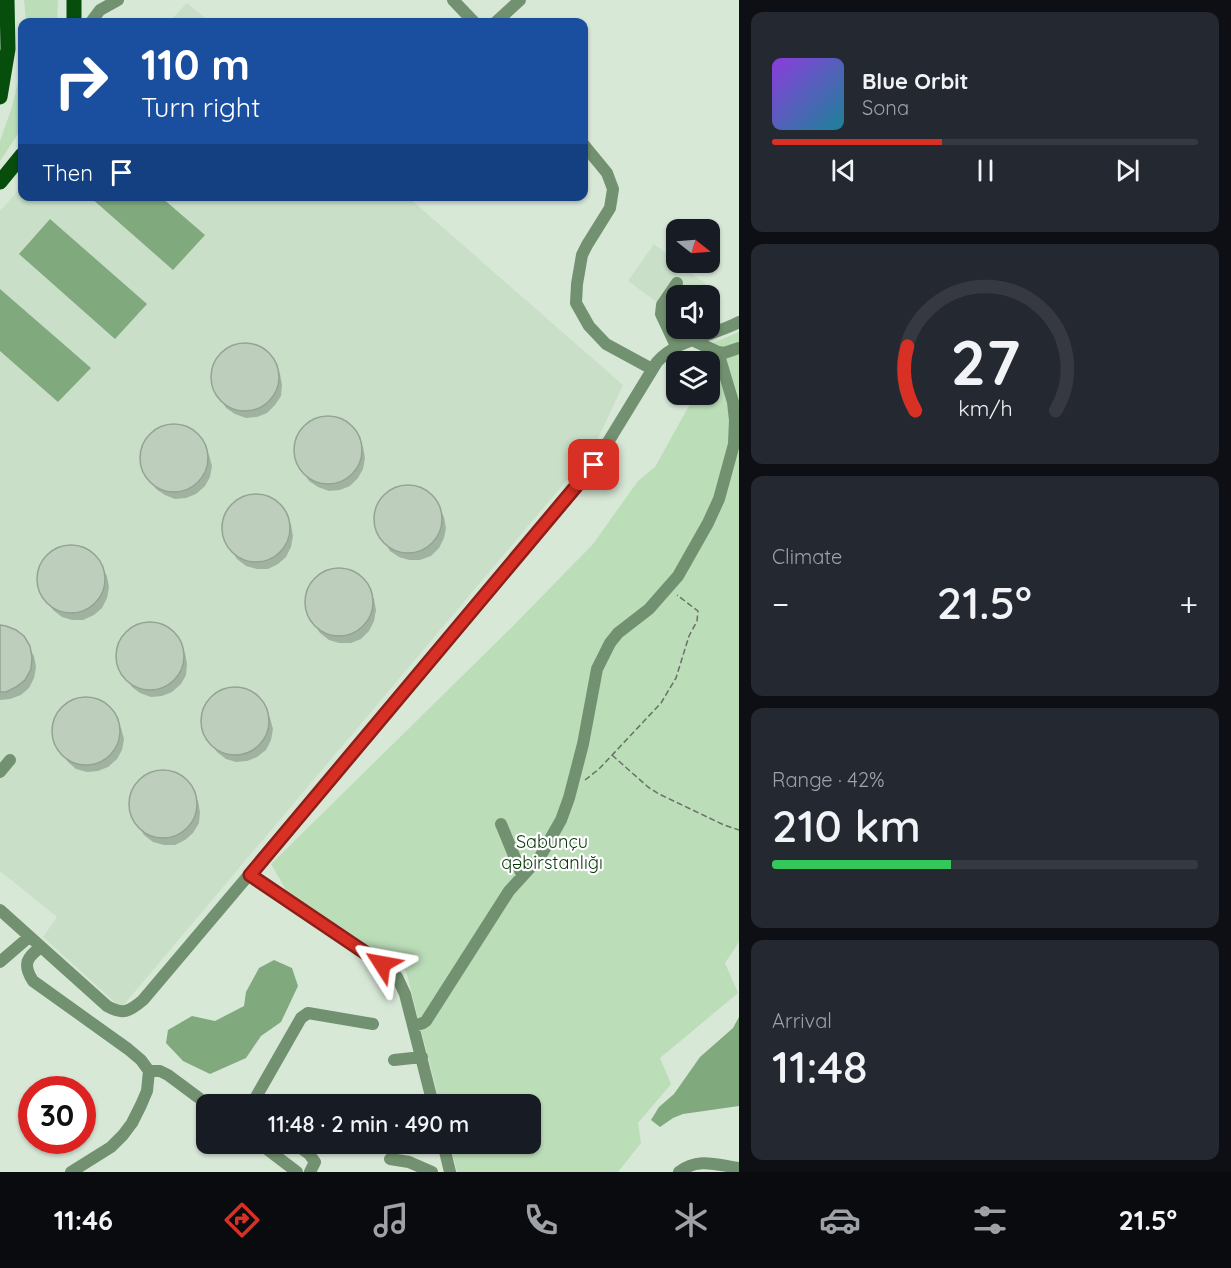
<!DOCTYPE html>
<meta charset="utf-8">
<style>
:root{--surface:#171b24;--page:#242831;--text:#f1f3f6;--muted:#9ea1a6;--line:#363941;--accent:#d93025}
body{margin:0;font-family:Quicksand,sans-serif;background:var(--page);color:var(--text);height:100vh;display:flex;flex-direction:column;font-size:22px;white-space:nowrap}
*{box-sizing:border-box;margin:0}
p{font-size:20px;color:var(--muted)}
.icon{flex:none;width:33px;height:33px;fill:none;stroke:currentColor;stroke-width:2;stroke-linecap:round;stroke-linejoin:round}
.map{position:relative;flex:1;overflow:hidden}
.panel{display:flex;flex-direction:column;gap:12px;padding:12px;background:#0d0f14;width:492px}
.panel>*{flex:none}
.top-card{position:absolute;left:18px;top:18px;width:570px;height:183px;border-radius:12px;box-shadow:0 2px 4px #0004;background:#1a4fa0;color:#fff;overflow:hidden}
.needle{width:39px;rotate:107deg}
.fabs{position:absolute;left:666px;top:219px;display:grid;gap:12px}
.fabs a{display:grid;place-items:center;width:54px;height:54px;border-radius:12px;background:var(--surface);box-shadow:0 2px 4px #0004;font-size:30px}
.speed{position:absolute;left:18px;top:1076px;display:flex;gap:12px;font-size:30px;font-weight:700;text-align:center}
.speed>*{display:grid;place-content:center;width:78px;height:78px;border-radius:50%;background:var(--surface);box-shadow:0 2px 4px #0004;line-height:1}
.speed .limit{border:9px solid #d22;background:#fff;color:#111}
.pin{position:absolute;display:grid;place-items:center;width:51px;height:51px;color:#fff;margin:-26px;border-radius:12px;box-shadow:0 3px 9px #0006}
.me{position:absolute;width:66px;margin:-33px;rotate:304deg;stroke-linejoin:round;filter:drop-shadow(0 0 4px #0008)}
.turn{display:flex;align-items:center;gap:21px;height:126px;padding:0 24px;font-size:27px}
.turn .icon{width:78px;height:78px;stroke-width:2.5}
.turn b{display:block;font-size:42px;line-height:51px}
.then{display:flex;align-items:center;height:57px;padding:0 24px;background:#0003;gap:12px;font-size:22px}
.big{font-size:45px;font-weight:600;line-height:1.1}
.panel .widget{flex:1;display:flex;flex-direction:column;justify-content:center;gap:9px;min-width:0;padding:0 21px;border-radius:12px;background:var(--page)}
.panel .dial{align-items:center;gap:0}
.dial svg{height:156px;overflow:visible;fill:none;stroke:var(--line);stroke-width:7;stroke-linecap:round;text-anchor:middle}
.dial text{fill:var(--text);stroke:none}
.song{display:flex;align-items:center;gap:18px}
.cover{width:72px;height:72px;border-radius:9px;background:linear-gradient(135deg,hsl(270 70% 55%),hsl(190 70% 35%))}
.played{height:6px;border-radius:3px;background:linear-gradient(90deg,var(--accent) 40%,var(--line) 40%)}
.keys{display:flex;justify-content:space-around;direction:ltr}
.heat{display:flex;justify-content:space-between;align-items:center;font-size:33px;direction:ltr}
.charge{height:9px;border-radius:4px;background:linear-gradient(90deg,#34c759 42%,var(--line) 0)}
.trip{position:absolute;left:196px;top:1094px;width:345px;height:60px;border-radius:12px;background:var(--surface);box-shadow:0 2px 4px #0004;font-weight:600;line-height:60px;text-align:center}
.dock{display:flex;height:96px;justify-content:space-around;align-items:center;background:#090b0e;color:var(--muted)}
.dock .icon{width:42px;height:42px}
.dock .active{color:var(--accent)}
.dock b{font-size:27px;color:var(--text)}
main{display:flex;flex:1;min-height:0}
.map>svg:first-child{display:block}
</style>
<main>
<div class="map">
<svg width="739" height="1172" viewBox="0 0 739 1172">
<rect width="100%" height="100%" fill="#d8e8d7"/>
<path fill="#c9dfc8" d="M 187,3 L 210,22 L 169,22 Z
M 22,186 L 22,196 L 408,197 L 623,385 L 593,449 L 121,1008 L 43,937 L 57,917 L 0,871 L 0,211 Z
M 654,244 L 676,261 L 676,262 L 678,263 L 710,287 L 703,295 L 676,296 L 676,316 L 628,281 Z"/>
<path fill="#bbddb8" d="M 24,0 L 58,0 L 57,22 L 26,22 Z
M 22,66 L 22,128 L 0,161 L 0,141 L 11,110 Z
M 739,332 L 739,942 L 725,963 L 738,993 L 660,1058 L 671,1084 L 638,1123 L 641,1143 L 618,1172 L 457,1172 L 450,1143 L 531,1143 L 531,1104 L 440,1104 L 406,971 L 286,890 L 271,864 L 515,624 L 593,544 L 638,481 L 655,467 L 695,395 L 710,394 L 710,368 L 712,364 L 701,348 Z"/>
<path fill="#80a97e" d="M 90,197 L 161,197 L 205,235 L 173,270 Z
M 50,219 L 147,304 L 115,339 L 19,254 Z
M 0,289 L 91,368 L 58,402 L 0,351 Z
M 274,960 L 292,968 L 298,986 L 281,1022 L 261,1036 L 246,1058 L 210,1074 L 183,1061 L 166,1043 L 168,1030 L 192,1016 L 215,1021 L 244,1006 L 246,992 L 259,968 Z
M 739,1017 L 739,1106 L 683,1114 L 673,1118 L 660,1127 L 651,1120 L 659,1107 L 674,1094 L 700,1057 L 733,1028 Z"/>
<path fill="#0003" d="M 242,345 L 252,345 L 262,349 L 269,356 L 280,374 L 282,385 L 281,396 L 275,405 L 267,413 L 257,417 L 246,418 L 235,414 L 226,408 L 216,391 L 213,381 L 213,370 L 217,361 L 223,353 L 232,347 Z
M 325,417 L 335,418 L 344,422 L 352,428 L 363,447 L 365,458 L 363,469 L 358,478 L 350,486 L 340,490 L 329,491 L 318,487 L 309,481 L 298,464 L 296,454 L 296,443 L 299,434 L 306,426 L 315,420 Z
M 171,425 L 181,426 L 191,430 L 199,436 L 209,455 L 212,466 L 210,477 L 205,486 L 196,494 L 186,498 L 175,499 L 165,495 L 156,489 L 145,472 L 142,462 L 142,451 L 146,442 L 153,434 L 161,428 Z
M 405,487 L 415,488 L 425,492 L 433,498 L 444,517 L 446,528 L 444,538 L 439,548 L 431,556 L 420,560 L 409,560 L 399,557 L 390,551 L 379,533 L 376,523 L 377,513 L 380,504 L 387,496 L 395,490 Z
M 252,496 L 263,497 L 272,500 L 280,507 L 291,525 L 293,536 L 291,547 L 286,557 L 278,564 L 268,569 L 257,569 L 246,566 L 237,559 L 226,542 L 223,532 L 224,522 L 228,512 L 234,504 L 243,499 Z
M 68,547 L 78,548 L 88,551 L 96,558 L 107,576 L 109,587 L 107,598 L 102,608 L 94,615 L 83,620 L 72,620 L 62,617 L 53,610 L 42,593 L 39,583 L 40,573 L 43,563 L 50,555 L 58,550 Z
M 335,570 L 346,571 L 355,575 L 363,581 L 374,599 L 376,610 L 374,621 L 369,631 L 361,639 L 351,643 L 339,643 L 329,640 L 320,633 L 309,616 L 306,606 L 307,596 L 310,586 L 317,578 L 326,573 Z
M 147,623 L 157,624 L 167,628 L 174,634 L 185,653 L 187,664 L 186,675 L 181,684 L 172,692 L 162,696 L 151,697 L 140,693 L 132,687 L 121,670 L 118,660 L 118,649 L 122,640 L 128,632 L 137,626 Z
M 0,627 L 23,637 L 34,656 L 36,667 L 34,678 L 29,688 L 21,695 L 10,699 L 0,700 Z
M 232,689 L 242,689 L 252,693 L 260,700 L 270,718 L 273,729 L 271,740 L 266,750 L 257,757 L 247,761 L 236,762 L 226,759 L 217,752 L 206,735 L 203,725 L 203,715 L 207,705 L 213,697 L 222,691 Z
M 83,698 L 93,699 L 103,703 L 111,710 L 121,728 L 124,739 L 122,750 L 117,759 L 108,767 L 98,771 L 87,772 L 76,769 L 68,762 L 57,745 L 54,735 L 55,724 L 58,715 L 64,707 L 73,701 Z
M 160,772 L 170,773 L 179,776 L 187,783 L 198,801 L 200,812 L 199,823 L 193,833 L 185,840 L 175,845 L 164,845 L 153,842 L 144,835 L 134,818 L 131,808 L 131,798 L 135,788 L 141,780 L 150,775 Z"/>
<path fill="#becebd" stroke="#94a393" stroke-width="1.5" d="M211 377a34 34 0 1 1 68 0a34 34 0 1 1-68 0Z
M294 450a34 34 0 1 1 68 0a34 34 0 1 1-68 0Z
M140 458a34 34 0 1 1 68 0a34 34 0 1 1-68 0Z
M374 519a34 34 0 1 1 68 0a34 34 0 1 1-68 0Z
M222 528a34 34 0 1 1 68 0a34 34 0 1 1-68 0Z
M37 579a34 34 0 1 1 68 0a34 34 0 1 1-68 0Z
M305 602a34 34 0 1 1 68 0a34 34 0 1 1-68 0Z
M116 656a34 34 0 1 1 68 0a34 34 0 1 1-68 0Z
M 0,625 L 6,626 L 16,630 L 24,636 L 30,646 L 32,658 L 31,669 L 25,680 L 16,687 L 6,692 L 0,692 Z
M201 721a34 34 0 1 1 68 0a34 34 0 1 1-68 0Z
M52 731a34 34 0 1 1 68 0a34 34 0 1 1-68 0Z
M129 804a34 34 0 1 1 68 0a34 34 0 1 1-68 0Z"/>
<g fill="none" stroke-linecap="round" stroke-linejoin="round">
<path stroke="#687267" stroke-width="1.5" stroke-dasharray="6 3" stroke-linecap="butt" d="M 612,755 L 648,787 L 659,794 L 724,825 L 739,830
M 585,780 L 599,769 L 661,703 L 676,678 L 689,636 L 697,621 L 698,611 L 677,595"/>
<path stroke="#729170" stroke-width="12" d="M 453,0 L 474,22
M 91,22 L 100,10 L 118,0
M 496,22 L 520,0
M 584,145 L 607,173 L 613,189 L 610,208 L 587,245 L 582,255 L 577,284 L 576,303 L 589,326 L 606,344 L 652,369
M 692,340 L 718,352 L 724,353 L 739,348
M 676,346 L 661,314 L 662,305 L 677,283
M 0,772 L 10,760
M 501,824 L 522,875
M 250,875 L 382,964 L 397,977 L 405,994 L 433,1104
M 0,910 L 107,1006 C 123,1015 129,1012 143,1000 L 573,492 L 594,465 L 657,362 C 679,338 711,337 739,322
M 41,947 C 27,957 22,964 33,981 L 128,1049 L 141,1060 L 149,1071 L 147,1091 L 141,1105 L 132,1123 L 123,1135 L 111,1147 L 71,1172
M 0,962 L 29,937
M 414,1026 L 423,1023 L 426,1021 L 509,891 L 540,857 L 561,820 L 569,798 L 583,744 L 597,669 L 610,643 L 618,633 L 649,609 L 678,576 L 708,523 L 719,499 L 734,444 L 735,420 L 733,402 L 718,352
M 394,1060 L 422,1057
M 149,1071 L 160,1071 L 168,1075 L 207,1104
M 252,1104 L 301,1018 L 308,1013 L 373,1024
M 259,1143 L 297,1172
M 294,1143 L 309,1154 L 315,1162 L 310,1172
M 443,1143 L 450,1172
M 390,1159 L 409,1162 L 432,1172
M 679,1172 C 698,1157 717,1165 739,1168"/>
<path stroke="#074d0c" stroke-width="15" d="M 74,22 L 74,0
M 0,97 L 8,49 L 7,0
M 0,182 L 22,155"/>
</g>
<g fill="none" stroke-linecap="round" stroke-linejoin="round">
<defs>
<path id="route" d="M 382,964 L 250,875 L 594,465"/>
</defs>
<use href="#route" stroke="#8d1f18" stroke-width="15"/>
<use href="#route" stroke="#d93025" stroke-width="10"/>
</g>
<g text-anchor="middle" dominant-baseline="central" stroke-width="4.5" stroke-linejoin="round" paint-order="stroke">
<g font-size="18" fill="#09360b" stroke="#fff">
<text x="552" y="841">Sabunçu<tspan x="552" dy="21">qəbirstanlığı</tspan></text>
</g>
</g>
</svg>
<div class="fabs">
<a><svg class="needle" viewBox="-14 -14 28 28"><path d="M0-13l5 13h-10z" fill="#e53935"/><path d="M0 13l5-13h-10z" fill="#9ea1a6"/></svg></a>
<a><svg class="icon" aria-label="sound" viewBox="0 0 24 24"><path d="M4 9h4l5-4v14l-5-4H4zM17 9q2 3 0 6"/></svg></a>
<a><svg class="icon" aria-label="layers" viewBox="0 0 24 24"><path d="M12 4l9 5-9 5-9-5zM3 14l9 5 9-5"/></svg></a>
</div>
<div class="speed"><div class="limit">30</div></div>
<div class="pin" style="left:594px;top:465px;background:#d93025"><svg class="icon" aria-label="arrive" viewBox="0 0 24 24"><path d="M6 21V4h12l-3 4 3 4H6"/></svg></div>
<svg class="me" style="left:382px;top:964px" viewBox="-20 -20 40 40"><path d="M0-17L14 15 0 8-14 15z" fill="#d93025" stroke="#fff" stroke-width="4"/></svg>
<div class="trip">11:48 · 2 min · 490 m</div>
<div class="top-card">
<div class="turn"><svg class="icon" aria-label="right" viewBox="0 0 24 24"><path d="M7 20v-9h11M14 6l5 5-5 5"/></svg><div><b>110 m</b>Turn right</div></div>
<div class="then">Then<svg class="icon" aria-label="arrive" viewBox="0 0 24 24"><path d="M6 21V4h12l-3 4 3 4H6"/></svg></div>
</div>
</div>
<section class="panel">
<div class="widget">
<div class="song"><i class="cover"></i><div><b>Blue Orbit</b><p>Sona</p></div></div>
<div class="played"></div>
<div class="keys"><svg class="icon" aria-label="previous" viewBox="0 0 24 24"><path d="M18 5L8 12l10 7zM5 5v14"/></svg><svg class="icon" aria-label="pause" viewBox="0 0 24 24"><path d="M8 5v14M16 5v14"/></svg><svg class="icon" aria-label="next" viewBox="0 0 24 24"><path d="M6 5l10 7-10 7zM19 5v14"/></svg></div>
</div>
<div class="widget dial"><svg viewBox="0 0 100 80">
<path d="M14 69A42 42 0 1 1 86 69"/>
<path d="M14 69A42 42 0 0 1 10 36" stroke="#d93025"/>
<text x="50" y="56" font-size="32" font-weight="700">27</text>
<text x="50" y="72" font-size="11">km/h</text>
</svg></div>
<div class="widget"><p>Climate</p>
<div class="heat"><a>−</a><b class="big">21.5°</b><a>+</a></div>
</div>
<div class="widget"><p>Range · 42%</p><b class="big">210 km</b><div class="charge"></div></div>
<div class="widget"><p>Arrival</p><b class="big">11:48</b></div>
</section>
</main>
<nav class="dock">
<b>11:46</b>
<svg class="icon active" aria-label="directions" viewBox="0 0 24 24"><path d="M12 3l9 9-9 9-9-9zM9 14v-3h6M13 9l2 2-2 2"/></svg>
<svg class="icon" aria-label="music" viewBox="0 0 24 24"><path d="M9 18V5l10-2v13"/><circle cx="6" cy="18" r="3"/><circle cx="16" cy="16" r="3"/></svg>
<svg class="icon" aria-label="phone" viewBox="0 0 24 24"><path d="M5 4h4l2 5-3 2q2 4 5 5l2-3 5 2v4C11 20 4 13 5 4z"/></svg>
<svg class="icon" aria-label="climate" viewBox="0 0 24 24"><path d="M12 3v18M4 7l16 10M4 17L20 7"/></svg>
<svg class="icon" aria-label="car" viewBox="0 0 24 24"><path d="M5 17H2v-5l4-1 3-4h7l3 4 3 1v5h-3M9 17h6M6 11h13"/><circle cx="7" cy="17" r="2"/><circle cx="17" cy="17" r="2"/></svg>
<svg class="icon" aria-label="filters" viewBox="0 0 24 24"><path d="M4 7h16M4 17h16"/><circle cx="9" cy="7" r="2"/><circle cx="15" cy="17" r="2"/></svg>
<b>21.5°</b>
</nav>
